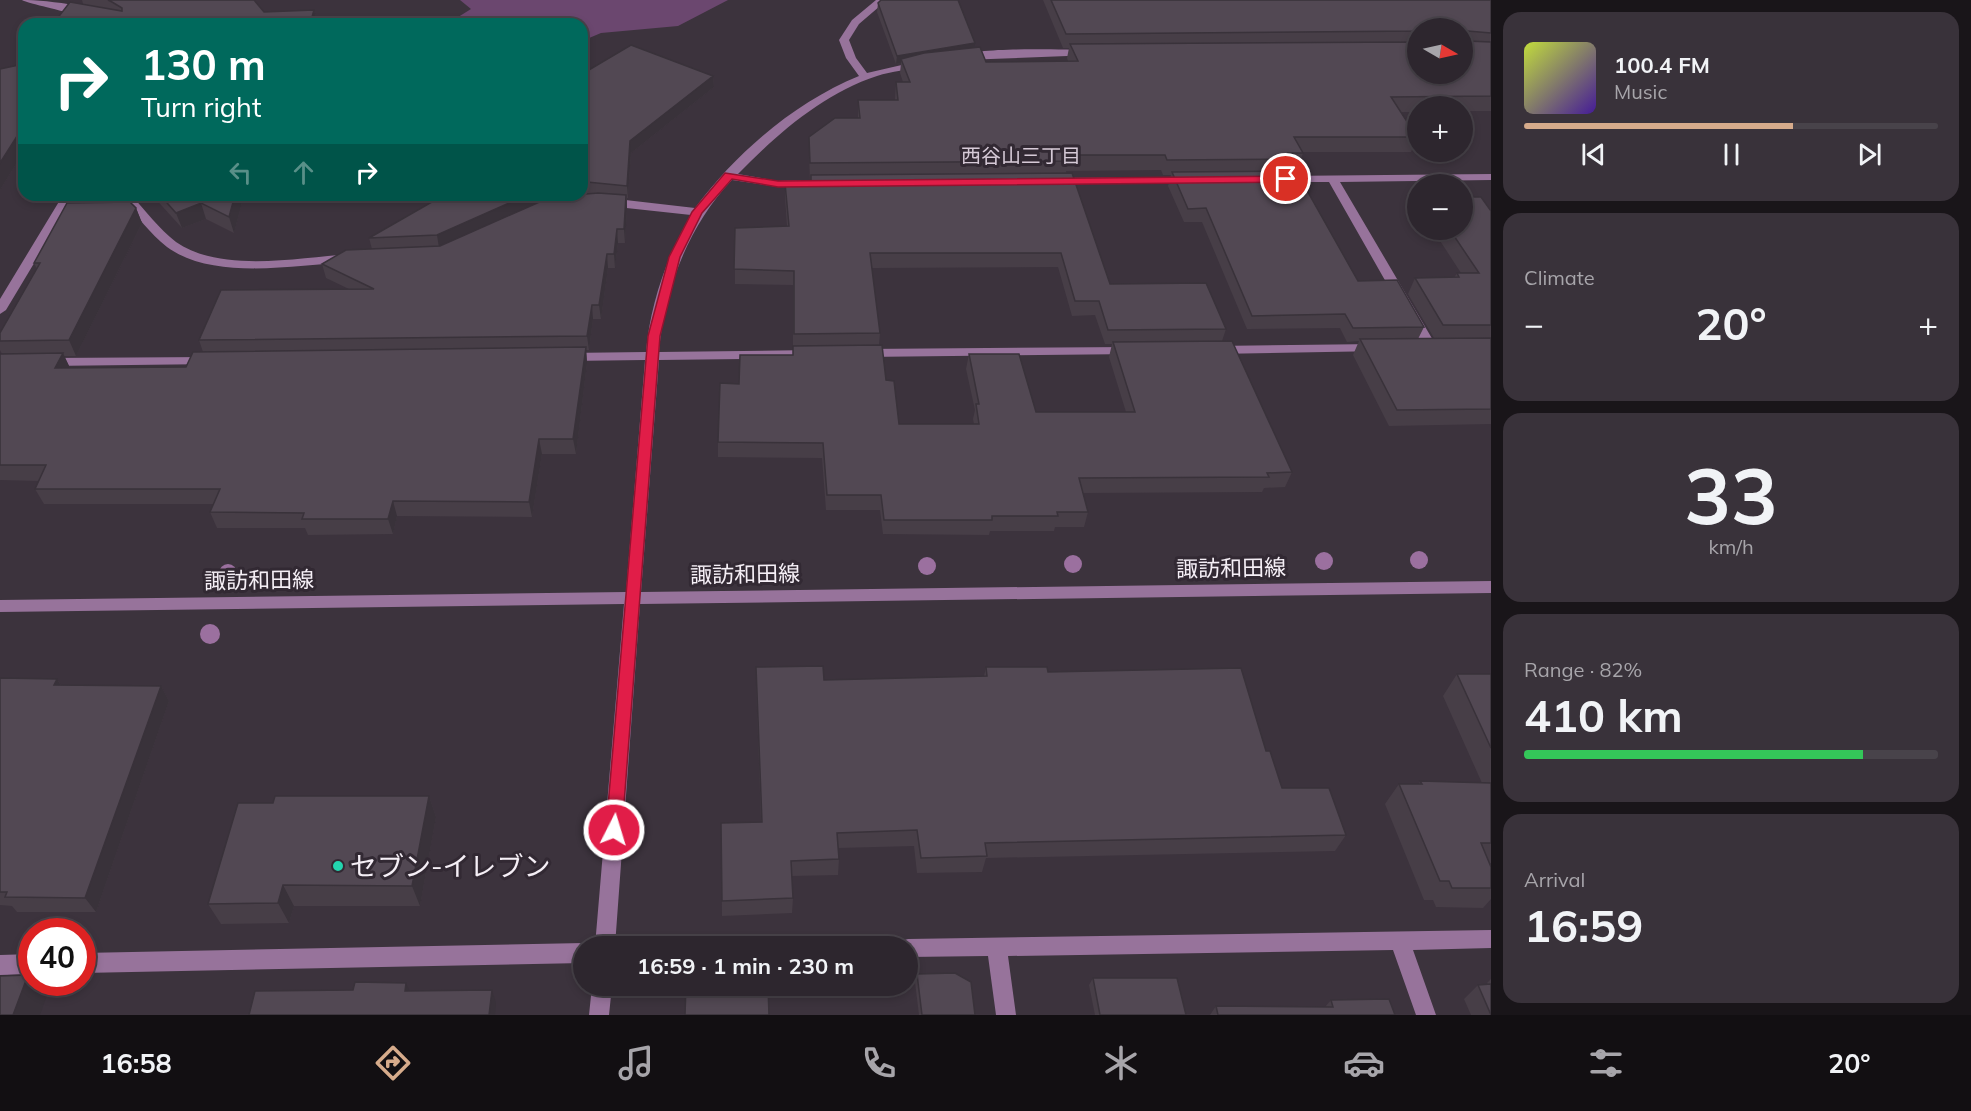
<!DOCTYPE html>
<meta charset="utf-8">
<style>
:root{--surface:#2d262e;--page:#39323a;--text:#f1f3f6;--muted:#a7a5aa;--line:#48434a;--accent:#d6ab8b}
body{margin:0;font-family:Mulish,"Noto Sans JP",sans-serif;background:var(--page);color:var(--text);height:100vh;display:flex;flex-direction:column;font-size:22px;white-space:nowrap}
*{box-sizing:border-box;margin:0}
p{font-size:20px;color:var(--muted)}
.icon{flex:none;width:33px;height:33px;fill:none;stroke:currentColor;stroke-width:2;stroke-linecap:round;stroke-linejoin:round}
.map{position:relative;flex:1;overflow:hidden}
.drawer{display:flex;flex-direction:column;gap:12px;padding:12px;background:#191519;width:480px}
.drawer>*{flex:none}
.top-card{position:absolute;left:18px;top:18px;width:570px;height:183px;border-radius:18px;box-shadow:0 3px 9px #0003,0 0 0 2px var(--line);background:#00695c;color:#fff;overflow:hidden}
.needle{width:39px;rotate:99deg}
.fabs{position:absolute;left:1407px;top:18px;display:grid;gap:12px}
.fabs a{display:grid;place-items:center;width:66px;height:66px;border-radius:50%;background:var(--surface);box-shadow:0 3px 9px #0003,0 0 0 2px var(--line);font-size:30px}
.speed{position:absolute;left:18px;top:918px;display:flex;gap:12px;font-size:30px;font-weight:700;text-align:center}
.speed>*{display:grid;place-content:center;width:78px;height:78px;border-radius:50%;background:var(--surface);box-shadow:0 3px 9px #0003,0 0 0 2px var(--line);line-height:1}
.speed .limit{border:9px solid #d22;background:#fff;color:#111}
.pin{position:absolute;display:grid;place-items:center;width:51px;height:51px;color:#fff;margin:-26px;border:3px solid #fff;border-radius:50%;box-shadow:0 2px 6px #0007}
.me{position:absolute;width:66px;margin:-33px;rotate:5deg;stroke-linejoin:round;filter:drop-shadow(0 0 4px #0008)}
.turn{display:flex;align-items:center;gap:21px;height:126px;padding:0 24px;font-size:27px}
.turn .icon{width:78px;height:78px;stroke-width:2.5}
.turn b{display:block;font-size:42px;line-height:51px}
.lanes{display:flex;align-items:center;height:57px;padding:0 24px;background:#0003;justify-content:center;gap:30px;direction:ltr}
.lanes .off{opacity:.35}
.big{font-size:45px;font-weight:700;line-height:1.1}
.drawer .card{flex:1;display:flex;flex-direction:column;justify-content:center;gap:9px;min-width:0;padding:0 21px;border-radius:18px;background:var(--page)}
.drawer .dial{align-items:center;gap:0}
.dial b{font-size:78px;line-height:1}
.song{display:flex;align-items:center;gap:18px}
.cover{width:72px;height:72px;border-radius:9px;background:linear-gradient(135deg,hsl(70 70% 55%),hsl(260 70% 35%))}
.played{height:6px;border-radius:3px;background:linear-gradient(90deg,var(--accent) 65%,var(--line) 65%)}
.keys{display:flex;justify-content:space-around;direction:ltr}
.heat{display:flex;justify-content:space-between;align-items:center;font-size:33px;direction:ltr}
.charge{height:9px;border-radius:4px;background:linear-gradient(90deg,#34c759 82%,var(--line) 0)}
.trip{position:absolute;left:573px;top:936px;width:345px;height:60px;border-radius:30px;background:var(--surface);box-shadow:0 3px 9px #0003,0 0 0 2px var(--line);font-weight:700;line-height:60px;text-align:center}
.tabs{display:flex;height:96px;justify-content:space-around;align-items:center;background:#120f12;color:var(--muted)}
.tabs .icon{width:42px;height:42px}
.tabs .current{color:var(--accent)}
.tabs b{font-size:27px;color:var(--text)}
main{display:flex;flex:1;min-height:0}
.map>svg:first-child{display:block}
</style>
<main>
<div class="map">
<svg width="1491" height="1015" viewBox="0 0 1491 1015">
<rect width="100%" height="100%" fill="#3c333d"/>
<path fill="#6b476f" d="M 460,0 L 728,0 L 678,26 L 601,33 L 582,41 L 582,24 L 447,24 L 471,9 Z"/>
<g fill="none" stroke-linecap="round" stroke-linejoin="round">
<path fill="#97739b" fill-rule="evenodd" d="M 22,0 C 49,0 106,7 126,24 C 117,24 28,4 22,0 Z
M 876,0 L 887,0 L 859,24 L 849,40 L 856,58 L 867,73 L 919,61 L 923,62 L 923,66 C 908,70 892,71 877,76 C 824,93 777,134 738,174 L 778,181 L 804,180 L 808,181 L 808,185 L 778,187 L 732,180 C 689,225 664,289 659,352 L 813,350 L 820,354 L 813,358 L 659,360 L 641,592 L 1491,581 L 1491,593 L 640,604 L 615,946 L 595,946 L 624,604 L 0,612 L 0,600 L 626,592 L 645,360 L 567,361 L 560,357 L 567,353 L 646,352 C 650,305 667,255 691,215 L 608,206 L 602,202 L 608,198 L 695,208 C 736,153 795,102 859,76 L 846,58 L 839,40 L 852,20 Z
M 1089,50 L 1093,51 L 1093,55 L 963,60 L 958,57 C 972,46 1066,50 1089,50 Z
M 1491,174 L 1491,180 L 1340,182 L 1437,347 L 1430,351 L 1423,347 L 1329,182 L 1281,182 L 1275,179 L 1281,176 Z
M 1188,177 L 1194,180 L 1192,182 L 1056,184 L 1050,181 L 1056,178 Z
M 63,195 L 75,195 L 6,310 L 0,314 L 0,299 Z
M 114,195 L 131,195 C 145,210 159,229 176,242 C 220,273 298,258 349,254 L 355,258 L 349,262 C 295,265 213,281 167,247 C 150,234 137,215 122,199 Z
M 1377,344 L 1384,348 L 1382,351 L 1215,354 L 1208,350 L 1215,346 Z
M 1131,347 L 1136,348 L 1138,351 L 1136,354 L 864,357 L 857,353 L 864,349 Z
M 210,357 L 217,361 L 215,364 L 48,366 L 41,362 L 48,358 Z
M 1491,930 L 1491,948 L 1413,950 L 1436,1015 L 1416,1015 L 1393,950 L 1008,956 L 1016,1015 L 996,1015 L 988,956 L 908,957 L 908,946 L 899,946 L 901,941 L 908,939 Z
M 584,943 L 591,946 L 584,946 L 584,963 L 82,973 L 82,953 Z
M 32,954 L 32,974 L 0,975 L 0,955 Z
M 592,986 L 612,986 L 609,1015 L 589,1015 Z"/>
</g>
<g fill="#9b709f">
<circle cx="1419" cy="560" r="9"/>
<circle cx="1324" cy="561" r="9"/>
<circle cx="1073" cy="564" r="9"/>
<circle cx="927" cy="566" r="9"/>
<circle cx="228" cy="573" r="9"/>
<circle cx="210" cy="634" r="10"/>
</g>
<path fill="#473e47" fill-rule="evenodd" d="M 80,0 L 254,0 L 264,12 L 314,10 L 318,24 L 53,24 L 83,4 L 82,0 Z
M 1043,0 L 1491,0 L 1491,111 L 1462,111 L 1462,106 L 1418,106 L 1418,112 L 1401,112 L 1417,137 L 1411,152 L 1302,152 L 1303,153 L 1298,168 L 1287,168 L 1286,171 L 1358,281 L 1424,327 L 1418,339 L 1434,338 L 1408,294 L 1415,278 L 1454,278 L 1457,273 L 1461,273 L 1433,230 L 1462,230 L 1491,211 L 1491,424 L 1389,426 L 1353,355 L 1359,341 L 1347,342 L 1340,328 L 1247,329 L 1202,222 L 1184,222 L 1168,186 L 1171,175 L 1163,175 L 1161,170 L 1066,171 L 1066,173 L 1110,284 L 1226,329 L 1222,341 L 1292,472 L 1285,487 L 1264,488 L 1262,492 L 1083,493 L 1088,512 L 1084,527 L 1055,527 L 1054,531 L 990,531 L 989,535 L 883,534 L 880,510 L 826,510 L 822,458 L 718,457 L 718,442 L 739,384 L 793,355 L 793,285 L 735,284 L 735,228 L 787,226 L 785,197 L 785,183 L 810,182 L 809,152 L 809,137 L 858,118 L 858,100 L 895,100 L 896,82 L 903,82 L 900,73 L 901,63 L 896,64 L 877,12 L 878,3 L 975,47 L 986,62 L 1068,61 L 1067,58 L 1069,48 L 1063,48 ZM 1418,28 L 1462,28 L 1418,74 ZM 1058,267 L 1072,316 L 1095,315 L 1105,344 L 1112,344 L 1109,357 L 1126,412 L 1036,412 L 969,354 L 966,369 L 975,410 L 973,419 L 974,424 L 899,424 L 886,380 L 879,345 L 880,333 L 872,268 Z
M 24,62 L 24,151 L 0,190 L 0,69 L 23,64 Z
M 582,74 L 713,76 L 714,87 L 631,153 L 628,198 L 627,198 L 627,209 L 625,243 L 618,243 L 615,268 L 608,268 L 601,319 L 593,319 L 589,350 L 586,350 L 587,363 L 576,454 L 542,454 L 532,517 L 397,516 L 393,534 L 308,535 L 305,528 L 217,528 L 210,512 L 214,504 L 44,504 L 35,489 L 39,481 L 0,480 L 0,354 L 2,354 L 0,350 L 0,333 L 37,269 L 34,263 L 136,208 L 142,223 L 76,356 L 64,356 L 70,368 L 186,367 L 203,352 L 199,340 L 349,289 L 326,278 L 322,264 L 372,249 L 369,238 L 444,195 L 582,195 Z
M 152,195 L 244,195 L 234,233 L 206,219 L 182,228 Z
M 756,667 L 824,680 L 984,676 L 986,667 L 1048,672 L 1266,751 L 1282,788 L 1346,835 L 1335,851 L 986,858 L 982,872 L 917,873 L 914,846 L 838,848 L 839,859 L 838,875 L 792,876 L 793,898 L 792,913 L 722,916 L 721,823 L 761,822 L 756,684 Z
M 1457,674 L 1491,674 L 1491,863 L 1489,863 L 1491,867 L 1491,899 L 1483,908 L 1436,907 L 1433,900 L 1424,900 L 1385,804 L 1399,784 L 1419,784 L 1420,781 L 1482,783 L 1443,696 Z
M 0,678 L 57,679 L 61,685 L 161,686 L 169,701 L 96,912 L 17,912 L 12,906 L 0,905 Z
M 429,796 L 436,817 L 420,906 L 294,906 L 289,923 L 221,924 L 208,904 L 273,803 Z
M 917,974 L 975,1015 L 919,1015 L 915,982 Z
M 1093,978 L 1186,1015 L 1095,1015 L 1089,985 Z
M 1491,979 L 1491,1015 L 1471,1015 L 1464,999 L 1478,985 L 1488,984 L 1487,983 Z
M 1331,1000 L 1395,1015 L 1210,1015 L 1216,1006 L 1325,1007 Z"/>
<path fill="#39323a" d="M 314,10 L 318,24 L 310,24 Z
M 975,43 L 974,51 L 901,59 L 901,63 L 896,64 L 897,56 Z
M 713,76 L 714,87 L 631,153 L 628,198 L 627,186 L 630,141 Z
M 19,133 L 24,144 L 24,151 L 0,190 L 0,163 Z
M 235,195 L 244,195 L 234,233 L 229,217 Z
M 527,195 L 560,195 L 560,197 L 439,248 L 437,235 Z
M 626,195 L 627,209 L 625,243 L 624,229 Z
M 201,203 L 206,219 L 182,228 L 176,213 Z
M 136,208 L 142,223 L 76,356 L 69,340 Z
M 617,229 L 618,243 L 615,268 L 614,254 Z
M 607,254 L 608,268 L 601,319 L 599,305 Z
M 592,305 L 593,319 L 589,350 L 587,336 Z
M 586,347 L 587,363 L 576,454 L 573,439 Z
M 63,353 L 70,368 L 55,368 Z
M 539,439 L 542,454 L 532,517 L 529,502 Z
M 393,501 L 397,516 L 393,534 L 388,519 Z
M 57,679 L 67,695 L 54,685 Z
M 161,686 L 169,701 L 96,912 L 85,898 Z
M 429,796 L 436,817 L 420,906 L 412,886 Z
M 283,885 L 294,906 L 289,923 L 278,903 Z
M 28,975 L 32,979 L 32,982 L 35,982 L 47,995 L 40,1015 L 13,1015 Z
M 406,983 L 412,996 L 405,991 Z
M 492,990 L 496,1003 L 495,1015 L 489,1015 Z"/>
<path fill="#524853" stroke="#39323a" stroke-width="1.5" d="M 108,0 L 254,0 L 264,12 L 314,10 L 310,24 L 53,24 L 70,2 L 122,11 L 122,8 L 112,2 Z
M 881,0 L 958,0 L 975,43 L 897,56 L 878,3 Z
M 1051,0 L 1491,0 L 1491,33 L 1468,31 L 1467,41 L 1491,42 L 1491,96 L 1391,97 L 1417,137 L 1294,137 L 1303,153 L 1288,153 L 1291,159 L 1167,160 L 1165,155 L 1066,155 L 1068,161 L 810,163 L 809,137 L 835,118 L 860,118 L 858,100 L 898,100 L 896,82 L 910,82 L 901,59 L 924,53 L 980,47 L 986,62 L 1078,61 L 1070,44 L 1418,42 L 1418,74 L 1462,74 L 1462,28 L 1418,28 L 1418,31 L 1066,34 Z
M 631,45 L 713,76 L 630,141 L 627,186 L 587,182 L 582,182 L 582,74 Z
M 24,62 L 24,133 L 19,133 L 0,163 L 0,69 L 23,64 Z
M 1296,171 L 1358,281 L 1397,280 L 1424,327 L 1353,328 L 1345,314 L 1252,316 L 1206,208 L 1188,209 L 1172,172 Z
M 1072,173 L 1110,284 L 1206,283 L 1226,329 L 1108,330 L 1099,301 L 1075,301 L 1061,253 L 870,253 L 880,333 L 794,334 L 794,271 L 734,269 L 735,228 L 789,226 L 785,183 L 811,182 L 811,175 Z
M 598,193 L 626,195 L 624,229 L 617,229 L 614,254 L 607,254 L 599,305 L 592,305 L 587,336 L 199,340 L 221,290 L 374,289 L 322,264 L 346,250 L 440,246 L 544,200 L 562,196 Z
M 160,195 L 235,195 L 229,217 L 201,203 L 176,213 Z
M 444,195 L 527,195 L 437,235 L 369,238 Z
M 1462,197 L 1481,197 L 1491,211 L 1491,325 L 1443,325 L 1415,278 L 1459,277 L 1457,273 L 1479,273 L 1450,230 L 1462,230 Z
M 130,202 L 136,208 L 69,340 L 0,341 L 0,333 L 40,263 L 34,263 L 67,203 Z
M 1491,338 L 1491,409 L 1397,410 L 1360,339 Z
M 1232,341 L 1292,472 L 1267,473 L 1269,477 L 1079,478 L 1088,512 L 1057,512 L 1058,516 L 992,516 L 992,520 L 884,520 L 881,495 L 827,495 L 823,443 L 718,442 L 720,383 L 739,384 L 740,355 L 793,355 L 793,346 L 882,345 L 886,380 L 894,381 L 899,424 L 979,424 L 976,404 L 979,404 L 969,354 L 1019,354 L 1036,412 L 1135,412 L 1113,342 Z
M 586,347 L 573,439 L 539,439 L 529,502 L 393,501 L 388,519 L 302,519 L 304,513 L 210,512 L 220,489 L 35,489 L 46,465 L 0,465 L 0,354 L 63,353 L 55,368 L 186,367 L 193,352 Z
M 823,666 L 824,680 L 987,676 L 986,667 L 1047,667 L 1048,672 L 1241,668 L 1266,751 L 1270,751 L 1282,788 L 1329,788 L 1346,835 L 985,843 L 987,856 L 921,858 L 917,830 L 837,833 L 839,859 L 791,861 L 793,898 L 722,901 L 721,823 L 762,822 L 756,667 Z
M 1457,674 L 1491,674 L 1491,748 Z
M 0,678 L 57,679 L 54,685 L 161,686 L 85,898 L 5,897 L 7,892 L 0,892 Z
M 1420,781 L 1491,783 L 1491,843 L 1481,843 L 1491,867 L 1491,888 L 1452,888 L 1449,881 L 1440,881 L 1399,784 L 1422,784 Z
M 275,796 L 429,796 L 412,886 L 283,885 L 278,903 L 208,904 L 238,803 L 273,803 Z
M 955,973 L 971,982 L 975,1015 L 922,1015 L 917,974 Z
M 28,975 L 13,1015 L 0,1015 L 0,976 Z
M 1093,978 L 1177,978 L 1186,1015 L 1100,1015 Z
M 355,982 L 406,983 L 405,991 L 492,990 L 489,1015 L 249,1015 L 255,991 L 353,990 Z
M 1491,984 L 1491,1015 L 1478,985 Z
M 686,986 L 768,986 L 769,1015 L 685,1015 Z
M 1389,999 L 1395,1015 L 1218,1015 L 1216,1006 L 1333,1007 L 1331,1000 Z"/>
<path fill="#e11d48" stroke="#92132f" stroke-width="1.5" d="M 725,173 L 778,181 L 1286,176 L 1291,179 L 1286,182 L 778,187 L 732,179 L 702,213 L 680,257 L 660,336 L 622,830 L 620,836 L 614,838 L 608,836 L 606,830 L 648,336 L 669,257 L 692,212 Z"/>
<circle fill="#23d5af" stroke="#322933" stroke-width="2" cx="338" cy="866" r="6"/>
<g text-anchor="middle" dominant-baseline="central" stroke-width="6" stroke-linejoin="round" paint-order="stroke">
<g font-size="20" fill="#d6cad7" stroke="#322933">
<text x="1021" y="155">西谷山三丁目</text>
</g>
<g font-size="22" fill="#f5eff6" stroke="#322933">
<text transform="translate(1231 568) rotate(-1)">諏訪和田線</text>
<text transform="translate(745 574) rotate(-1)">諏訪和田線</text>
<text transform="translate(259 580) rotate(-1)">諏訪和田線</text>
</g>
<g font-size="27" fill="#f5eff6" stroke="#322933" text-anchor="start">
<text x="350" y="866">セブン-イレブン</text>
</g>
</g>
</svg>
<div class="fabs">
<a><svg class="needle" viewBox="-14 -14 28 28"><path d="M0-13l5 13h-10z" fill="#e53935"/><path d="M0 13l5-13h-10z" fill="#a7a5aa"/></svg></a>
<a>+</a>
<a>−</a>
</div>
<div class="speed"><div class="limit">40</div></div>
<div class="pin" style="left:1286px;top:179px;background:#d93025"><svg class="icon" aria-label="arrive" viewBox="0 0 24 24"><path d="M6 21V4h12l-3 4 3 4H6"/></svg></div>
<svg class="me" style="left:614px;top:830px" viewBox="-20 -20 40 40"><circle r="17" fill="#e11d48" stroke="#fff" stroke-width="3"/><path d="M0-11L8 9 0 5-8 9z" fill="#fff"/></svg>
<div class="trip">16:59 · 1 min · 230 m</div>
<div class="top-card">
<div class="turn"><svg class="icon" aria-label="right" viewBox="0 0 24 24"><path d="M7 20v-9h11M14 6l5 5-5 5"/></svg><div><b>130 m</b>Turn right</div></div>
<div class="lanes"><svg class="icon off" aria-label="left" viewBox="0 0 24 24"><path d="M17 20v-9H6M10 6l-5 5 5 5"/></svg><svg class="icon off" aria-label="ahead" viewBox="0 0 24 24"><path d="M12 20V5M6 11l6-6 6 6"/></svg><svg class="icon" aria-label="right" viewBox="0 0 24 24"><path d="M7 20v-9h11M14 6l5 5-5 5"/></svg></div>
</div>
</div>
<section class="drawer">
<div class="card">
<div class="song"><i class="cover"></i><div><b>100.4 FM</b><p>Music</p></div></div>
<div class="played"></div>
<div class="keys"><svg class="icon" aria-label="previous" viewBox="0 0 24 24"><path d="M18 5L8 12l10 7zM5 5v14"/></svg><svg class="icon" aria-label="pause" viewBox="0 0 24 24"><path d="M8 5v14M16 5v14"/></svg><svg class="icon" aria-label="next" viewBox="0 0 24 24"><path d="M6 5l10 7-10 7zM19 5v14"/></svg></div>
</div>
<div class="card"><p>Climate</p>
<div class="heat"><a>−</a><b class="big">20°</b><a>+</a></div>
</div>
<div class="card dial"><b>33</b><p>km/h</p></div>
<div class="card"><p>Range · 82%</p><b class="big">410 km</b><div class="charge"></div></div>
<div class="card"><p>Arrival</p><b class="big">16:59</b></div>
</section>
</main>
<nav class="tabs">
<b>16:58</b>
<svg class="icon current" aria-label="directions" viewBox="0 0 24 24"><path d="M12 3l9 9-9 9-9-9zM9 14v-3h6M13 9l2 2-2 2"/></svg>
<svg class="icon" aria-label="music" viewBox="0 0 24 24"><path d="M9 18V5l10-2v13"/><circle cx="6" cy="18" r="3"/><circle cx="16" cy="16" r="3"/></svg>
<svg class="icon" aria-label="phone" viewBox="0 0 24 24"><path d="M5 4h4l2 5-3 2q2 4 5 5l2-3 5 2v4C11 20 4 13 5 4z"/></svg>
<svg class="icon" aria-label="climate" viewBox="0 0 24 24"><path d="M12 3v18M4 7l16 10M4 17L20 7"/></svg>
<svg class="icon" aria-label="car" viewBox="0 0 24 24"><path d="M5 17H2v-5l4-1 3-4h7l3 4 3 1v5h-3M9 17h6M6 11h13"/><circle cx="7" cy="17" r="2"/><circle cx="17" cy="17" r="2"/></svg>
<svg class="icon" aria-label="filters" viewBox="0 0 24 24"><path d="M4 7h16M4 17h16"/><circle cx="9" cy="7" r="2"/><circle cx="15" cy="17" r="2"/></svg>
<b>20°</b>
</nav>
